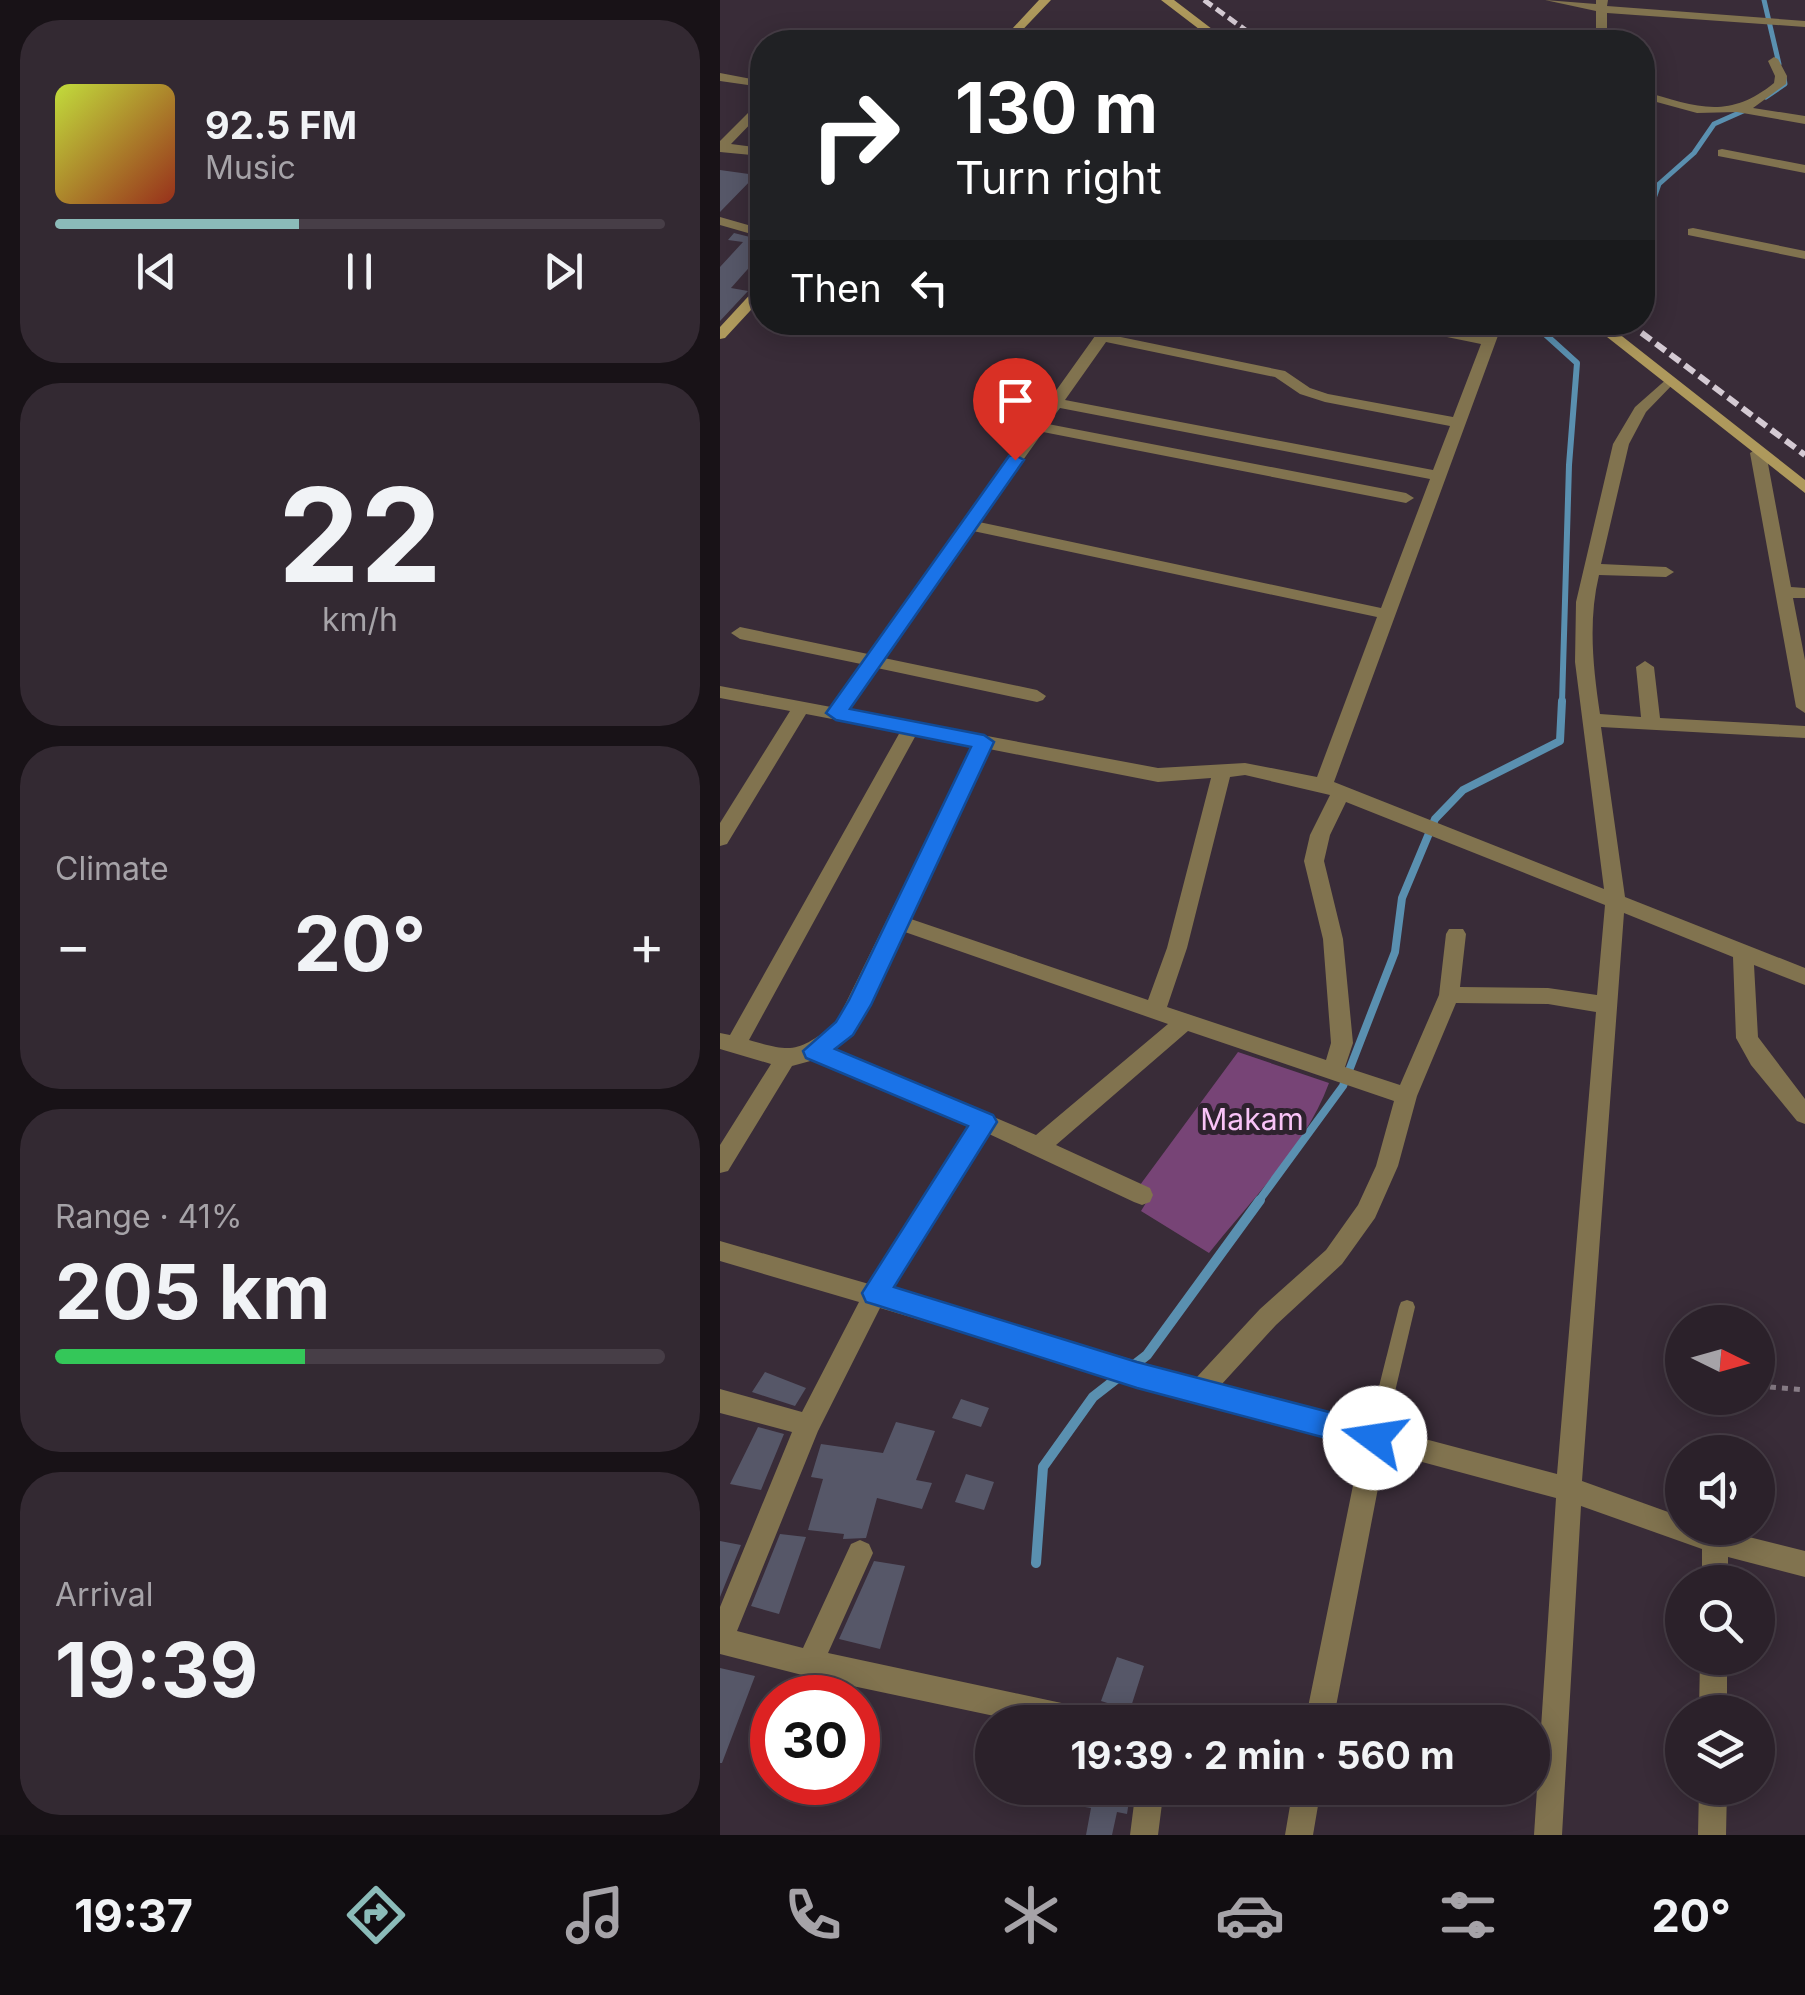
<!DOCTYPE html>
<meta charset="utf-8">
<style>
:root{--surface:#2b212a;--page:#332932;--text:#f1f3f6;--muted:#a6a3a8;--line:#473e47;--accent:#8bbbb9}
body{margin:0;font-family:Inter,sans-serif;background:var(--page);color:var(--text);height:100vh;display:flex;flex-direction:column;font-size:38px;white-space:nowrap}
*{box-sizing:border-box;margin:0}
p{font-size:32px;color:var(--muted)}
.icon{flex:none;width:55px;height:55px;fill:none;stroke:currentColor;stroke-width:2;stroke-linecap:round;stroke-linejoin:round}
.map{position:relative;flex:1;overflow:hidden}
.drawer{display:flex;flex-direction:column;gap:20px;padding:20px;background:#181217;width:720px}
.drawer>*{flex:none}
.banner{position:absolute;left:30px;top:30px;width:905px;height:305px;border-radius:40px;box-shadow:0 5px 25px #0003,0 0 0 2px var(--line);background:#202124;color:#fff;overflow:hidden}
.needle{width:65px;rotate:95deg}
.controls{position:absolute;left:945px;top:1305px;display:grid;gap:20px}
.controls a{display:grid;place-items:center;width:110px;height:110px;border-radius:50%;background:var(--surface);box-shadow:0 5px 25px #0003,0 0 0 2px var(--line);font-size:50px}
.speed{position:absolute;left:30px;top:1675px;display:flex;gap:20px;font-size:50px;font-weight:700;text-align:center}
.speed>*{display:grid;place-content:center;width:130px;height:130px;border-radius:50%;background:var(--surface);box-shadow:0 5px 25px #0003,0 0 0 2px var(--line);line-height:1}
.speed .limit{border:15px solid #d22;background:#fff;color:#111}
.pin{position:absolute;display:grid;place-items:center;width:85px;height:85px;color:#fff;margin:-102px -42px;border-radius:50% 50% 50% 0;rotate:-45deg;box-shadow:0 0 10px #0007}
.pin .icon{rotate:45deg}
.me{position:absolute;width:110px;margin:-55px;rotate:284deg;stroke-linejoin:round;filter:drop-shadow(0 0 8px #0008)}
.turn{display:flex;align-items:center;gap:35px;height:210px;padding:0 40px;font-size:45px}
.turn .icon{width:130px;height:130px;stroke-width:2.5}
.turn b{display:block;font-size:70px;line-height:85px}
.then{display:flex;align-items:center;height:95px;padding:0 40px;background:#0003;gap:20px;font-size:38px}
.big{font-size:75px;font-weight:700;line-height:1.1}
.drawer .widget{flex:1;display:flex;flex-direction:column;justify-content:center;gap:15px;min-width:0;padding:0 35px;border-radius:40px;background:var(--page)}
.drawer .dial{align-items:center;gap:0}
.dial b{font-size:130px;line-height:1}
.song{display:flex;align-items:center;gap:30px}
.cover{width:120px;height:120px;border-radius:15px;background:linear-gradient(135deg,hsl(70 70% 55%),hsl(10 70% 35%))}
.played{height:10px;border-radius:5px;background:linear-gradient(90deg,var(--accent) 40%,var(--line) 40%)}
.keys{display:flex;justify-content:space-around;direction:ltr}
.heat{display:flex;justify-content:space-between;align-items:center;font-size:55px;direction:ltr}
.charge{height:15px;border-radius:8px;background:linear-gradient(90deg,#34c759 41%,var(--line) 0)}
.trip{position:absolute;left:255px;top:1705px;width:575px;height:100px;border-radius:50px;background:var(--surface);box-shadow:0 5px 25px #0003,0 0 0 2px var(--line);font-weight:700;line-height:100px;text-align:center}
.tabs{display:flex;height:160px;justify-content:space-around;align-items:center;background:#110d11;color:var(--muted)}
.tabs .icon{width:70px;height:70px}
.tabs .on{color:var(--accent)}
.tabs b{font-size:45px;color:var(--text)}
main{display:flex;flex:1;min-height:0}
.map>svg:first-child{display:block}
</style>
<main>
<section class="drawer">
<div class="widget">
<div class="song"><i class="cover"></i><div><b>92.5 FM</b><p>Music</p></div></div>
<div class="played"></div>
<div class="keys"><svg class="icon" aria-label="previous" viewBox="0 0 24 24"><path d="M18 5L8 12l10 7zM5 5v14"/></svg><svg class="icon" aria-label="pause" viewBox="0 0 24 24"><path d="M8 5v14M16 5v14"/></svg><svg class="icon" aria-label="next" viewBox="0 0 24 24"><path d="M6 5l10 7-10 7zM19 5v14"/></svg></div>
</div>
<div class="widget dial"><b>22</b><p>km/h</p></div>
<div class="widget"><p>Climate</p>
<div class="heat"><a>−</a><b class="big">20°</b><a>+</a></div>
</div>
<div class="widget"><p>Range · 41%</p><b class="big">205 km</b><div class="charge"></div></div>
<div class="widget"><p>Arrival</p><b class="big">19:39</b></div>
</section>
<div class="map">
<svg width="1085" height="1835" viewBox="0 0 1085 1835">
<rect width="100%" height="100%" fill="#392c38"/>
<path fill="#774476" d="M 518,1052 L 609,1083 C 585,1148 532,1199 489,1253 L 421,1211 L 432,1193 L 420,1185 Z"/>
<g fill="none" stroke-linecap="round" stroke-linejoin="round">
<path stroke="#5a90b0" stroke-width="5" d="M 1044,0 L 1059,64
M 1046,97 L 1065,84 L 1064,77
M 922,233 L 939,184 L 974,153 L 994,124 L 1030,108"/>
<path stroke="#5a90b0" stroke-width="6" d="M 818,322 L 815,325 L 857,363 L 849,465 L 842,703"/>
<path stroke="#5a90b0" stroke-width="8" d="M 538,1202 L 623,1086 L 675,952 L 682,898 L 715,819 L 743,790 L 840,741 L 842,701"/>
<path stroke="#5a90b0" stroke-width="10" d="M 316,1563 L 323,1467 L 373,1397 L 427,1355 L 540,1200"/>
</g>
<path fill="#565768" d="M 0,170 L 36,175 L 0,212 Z
M 14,233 L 42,240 L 42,253 L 11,288 L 28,291 L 0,321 L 0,267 L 23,242 L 8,240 Z
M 45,1372 L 86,1388 L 75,1406 L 32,1392 Z
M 241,1399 L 269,1408 L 261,1427 L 232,1418 Z
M 176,1422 L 215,1431 L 196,1480 L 212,1483 L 202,1509 L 157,1498 L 146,1538 L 123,1539 L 124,1534 L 88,1530 L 103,1479 L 91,1477 L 101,1444 L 163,1453 Z
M 38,1427 L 64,1434 L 41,1490 L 10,1484 Z
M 246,1474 L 274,1482 L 264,1510 L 235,1502 Z
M 60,1534 L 86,1537 L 59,1614 L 31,1606 Z
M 0,1541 L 21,1545 L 0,1597 Z
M 154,1561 L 185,1566 L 160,1649 L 119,1639 Z
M 397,1657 L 424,1666 L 410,1710 L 381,1701 Z
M 0,1668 L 35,1676 L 2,1763 L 0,1763 Z
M 368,1788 L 411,1788 L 407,1814 L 397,1812 L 392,1835 L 366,1835 L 371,1808 L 365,1807 Z"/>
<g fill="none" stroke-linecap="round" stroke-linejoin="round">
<path stroke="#887d87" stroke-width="5" stroke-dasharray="6 6" stroke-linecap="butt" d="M 1038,1386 L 1085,1390"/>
<path fill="#81734f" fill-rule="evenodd" d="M 687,1300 L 693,1302 L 695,1307 L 664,1438 L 661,1444 L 655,1446 L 649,1444 L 646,1438 L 679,1307 L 681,1302 Z"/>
<path fill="#81734f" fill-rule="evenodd" d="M 825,0 L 876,4 L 876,0 L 888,0 L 887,6 L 1085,21 L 1085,27 L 887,13 L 887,42 L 876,42 L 876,11 Z
M 295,29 L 384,39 L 390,42 L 358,42 L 291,34 L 291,30 Z
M 1054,57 L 1058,59 L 1067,76 L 1066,84 L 1033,108 L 1085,116 L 1085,124 L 1017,112 L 977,113 L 922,98 L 922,91 C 975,106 1007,121 1054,83 L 1055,76 L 1048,61 Z
M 0,73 L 42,81 L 42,87 L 0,81 Z
M 29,112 L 39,115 L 11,144 L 42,148 L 42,156 L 0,152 L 0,141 Z
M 1002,149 L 1085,165 L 1085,173 L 998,156 L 998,150 Z
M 0,217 L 42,229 L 42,237 L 0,225 Z
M 973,228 L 1085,251 L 1085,259 L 968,235 L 968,229 Z
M 385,322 L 400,322 L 391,335 L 565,371 L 590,388 L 608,394 L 733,417 L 761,344 L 654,322 L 688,322 L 764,336 L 769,322 L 783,322 L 614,782 L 884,889 L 855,662 L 856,602 L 893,444 L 915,407 L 949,377 L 956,381 L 926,412 L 909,444 L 881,564 L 946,567 L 954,572 L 946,577 L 879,575 C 868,621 873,667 880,714 L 921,717 L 916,667 L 925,661 L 934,667 L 940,718 L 1085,726 L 1085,738 L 881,727 L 905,897 L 1085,968 L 1085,985 L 1034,965 L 1038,1037 L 1085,1099 L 1085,1124 L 1077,1121 L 1031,1065 L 1016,1038 L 1013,957 L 904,913 L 862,1481 L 962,1517 L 962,1528 L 993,1528 L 1085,1551 L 1085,1577 L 1008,1557 L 1008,1582 L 982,1582 L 982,1549 L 861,1506 L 842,1835 L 814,1835 L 836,1498 L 665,1452 L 613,1722 L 585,1722 L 641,1446 L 479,1403 L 160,1308 L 98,1431 L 17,1631 L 83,1648 L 131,1544 L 140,1540 L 149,1544 L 153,1553 L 108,1653 L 365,1708 L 375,1712 L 379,1722 L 303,1722 L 90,1677 L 0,1654 L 0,1607 L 72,1432 L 0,1413 L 0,1389 L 82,1412 L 139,1302 L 0,1261 L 0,1241 L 149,1284 L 251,1126 L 94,1060 L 72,1066 L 8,1171 L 0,1173 L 0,1145 L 51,1064 L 0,1049 L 0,1033 L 10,1035 L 180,732 L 86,714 L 7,844 L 0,846 L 0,823 L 70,711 L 0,698 L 0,686 L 111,707 L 141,664 L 20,639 L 11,633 L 20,627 L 148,654 ZM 386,342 L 555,377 L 580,394 L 605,402 L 730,426 L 713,470 L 345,400 ZM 340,408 L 710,479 L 661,608 L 259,522 L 323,432 L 686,503 L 694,498 L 686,493 L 328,424 ZM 253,531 L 657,617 L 597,777 L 525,763 L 438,768 L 128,710 L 157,668 L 317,702 L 323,700 L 326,696 L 317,690 L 164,658 ZM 196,735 L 252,746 L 116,1023 C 78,1052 74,1053 29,1040 ZM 269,749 L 438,782 L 491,778 L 447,948 L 428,1000 L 188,918 ZM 525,775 L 610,795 L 590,835 L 584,861 L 603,939 L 611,1043 L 606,1060 L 447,1007 L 467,948 L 510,777 ZM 626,802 L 885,905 L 877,995 L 828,988 L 740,987 L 746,934 L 743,929 L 729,929 L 726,934 L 719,995 L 680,1085 L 625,1067 L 633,1043 L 623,939 L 604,861 L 610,835 ZM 182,931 L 428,1017 L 448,1024 L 316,1135 L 113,1049 L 131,1035 ZM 736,1003 L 828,1004 L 876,1012 L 837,1474 L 501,1385 L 556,1325 L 622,1264 L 655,1218 L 678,1166 L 697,1096 ZM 468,1031 L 674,1101 L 656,1166 L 638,1205 L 606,1250 L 540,1309 L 476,1378 L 171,1290 L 269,1134 L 414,1202 L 422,1205 L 430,1202 L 433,1195 L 430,1188 L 336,1145 Z
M 1038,448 L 1046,453 L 1071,587 L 1085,588 L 1085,598 L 1073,598 L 1085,660 L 1085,713 L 1076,707 L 1030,453 Z
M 980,1658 L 1007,1658 L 1007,1712 L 979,1712 Z
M 416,1788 L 444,1788 L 438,1835 L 410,1835 Z
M 573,1788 L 601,1788 L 593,1835 L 565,1835 Z
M 979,1788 L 1007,1788 L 1006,1835 L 978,1835 Z"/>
<path fill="#ae995c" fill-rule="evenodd" d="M 319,0 L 331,0 L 291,42 L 280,42 Z
M 441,0 L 454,0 L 509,42 L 496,42 Z
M 42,286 L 42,298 L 5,338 L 0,339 L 0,327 L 37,287 Z
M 868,322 L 884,322 L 1085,480 L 1085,493 Z"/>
<path stroke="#d4cad3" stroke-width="5" stroke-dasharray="10 5" stroke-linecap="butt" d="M 484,0 L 542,42"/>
<path stroke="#d4cad3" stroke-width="6" stroke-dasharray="12 6" stroke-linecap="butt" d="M 907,322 L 1085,455"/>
</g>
<path fill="#1a73e8" stroke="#114b97" stroke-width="2.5" d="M 295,455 L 304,460 L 130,709 L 264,735 L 274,742 L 151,1005 L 133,1035 L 115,1049 L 273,1115 L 277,1122 L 174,1287 L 417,1362 L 655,1424 L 665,1428 L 669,1438 L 665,1447 L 655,1451 L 417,1388 L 156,1305 L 146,1302 L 142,1293 L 248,1126 L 86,1058 L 83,1051 L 116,1022 L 129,1000 L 251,747 L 116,720 L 106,713 L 289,456 Z"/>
<g text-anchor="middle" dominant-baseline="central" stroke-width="10" stroke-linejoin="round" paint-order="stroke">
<g font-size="30" fill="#f9c3f7" stroke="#2e222e">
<text x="532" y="1119">Makam</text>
</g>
</g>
</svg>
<div class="controls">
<a><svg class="needle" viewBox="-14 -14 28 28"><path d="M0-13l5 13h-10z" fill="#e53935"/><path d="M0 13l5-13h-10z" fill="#a6a3a8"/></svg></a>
<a><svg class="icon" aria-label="sound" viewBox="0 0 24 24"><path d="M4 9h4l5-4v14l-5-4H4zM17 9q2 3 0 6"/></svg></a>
<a><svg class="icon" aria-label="search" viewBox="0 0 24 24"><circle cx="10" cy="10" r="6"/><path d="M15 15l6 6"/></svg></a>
<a><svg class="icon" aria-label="layers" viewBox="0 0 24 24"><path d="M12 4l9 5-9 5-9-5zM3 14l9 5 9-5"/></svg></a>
</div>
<div class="speed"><div class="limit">30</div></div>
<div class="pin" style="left:295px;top:460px;background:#d93025"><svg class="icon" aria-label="arrive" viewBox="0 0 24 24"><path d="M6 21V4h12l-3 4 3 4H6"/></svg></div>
<svg class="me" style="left:655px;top:1438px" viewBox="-20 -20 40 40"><circle r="19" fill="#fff"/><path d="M0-13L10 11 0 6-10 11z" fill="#1a73e8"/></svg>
<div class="trip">19:39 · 2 min · 560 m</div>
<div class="banner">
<div class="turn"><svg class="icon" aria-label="right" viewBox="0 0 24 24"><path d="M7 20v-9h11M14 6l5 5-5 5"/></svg><div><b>130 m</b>Turn right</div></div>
<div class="then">Then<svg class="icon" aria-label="left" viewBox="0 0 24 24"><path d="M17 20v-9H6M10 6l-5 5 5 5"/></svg></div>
</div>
</div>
</main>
<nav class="tabs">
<b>19:37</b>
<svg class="icon on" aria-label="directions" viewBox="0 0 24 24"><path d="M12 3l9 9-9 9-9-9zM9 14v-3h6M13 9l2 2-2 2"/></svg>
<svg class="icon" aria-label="music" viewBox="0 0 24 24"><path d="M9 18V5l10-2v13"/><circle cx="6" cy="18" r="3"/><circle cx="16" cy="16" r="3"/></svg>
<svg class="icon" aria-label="phone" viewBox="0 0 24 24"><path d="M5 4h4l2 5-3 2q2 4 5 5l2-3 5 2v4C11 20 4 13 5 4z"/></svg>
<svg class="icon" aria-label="climate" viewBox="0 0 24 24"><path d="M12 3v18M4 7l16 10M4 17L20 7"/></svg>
<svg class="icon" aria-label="car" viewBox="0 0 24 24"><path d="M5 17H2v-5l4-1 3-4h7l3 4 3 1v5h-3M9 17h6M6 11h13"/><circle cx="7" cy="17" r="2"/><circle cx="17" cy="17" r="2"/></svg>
<svg class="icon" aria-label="filters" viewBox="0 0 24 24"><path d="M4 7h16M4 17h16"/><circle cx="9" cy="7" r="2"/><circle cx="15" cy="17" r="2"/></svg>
<b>20°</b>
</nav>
